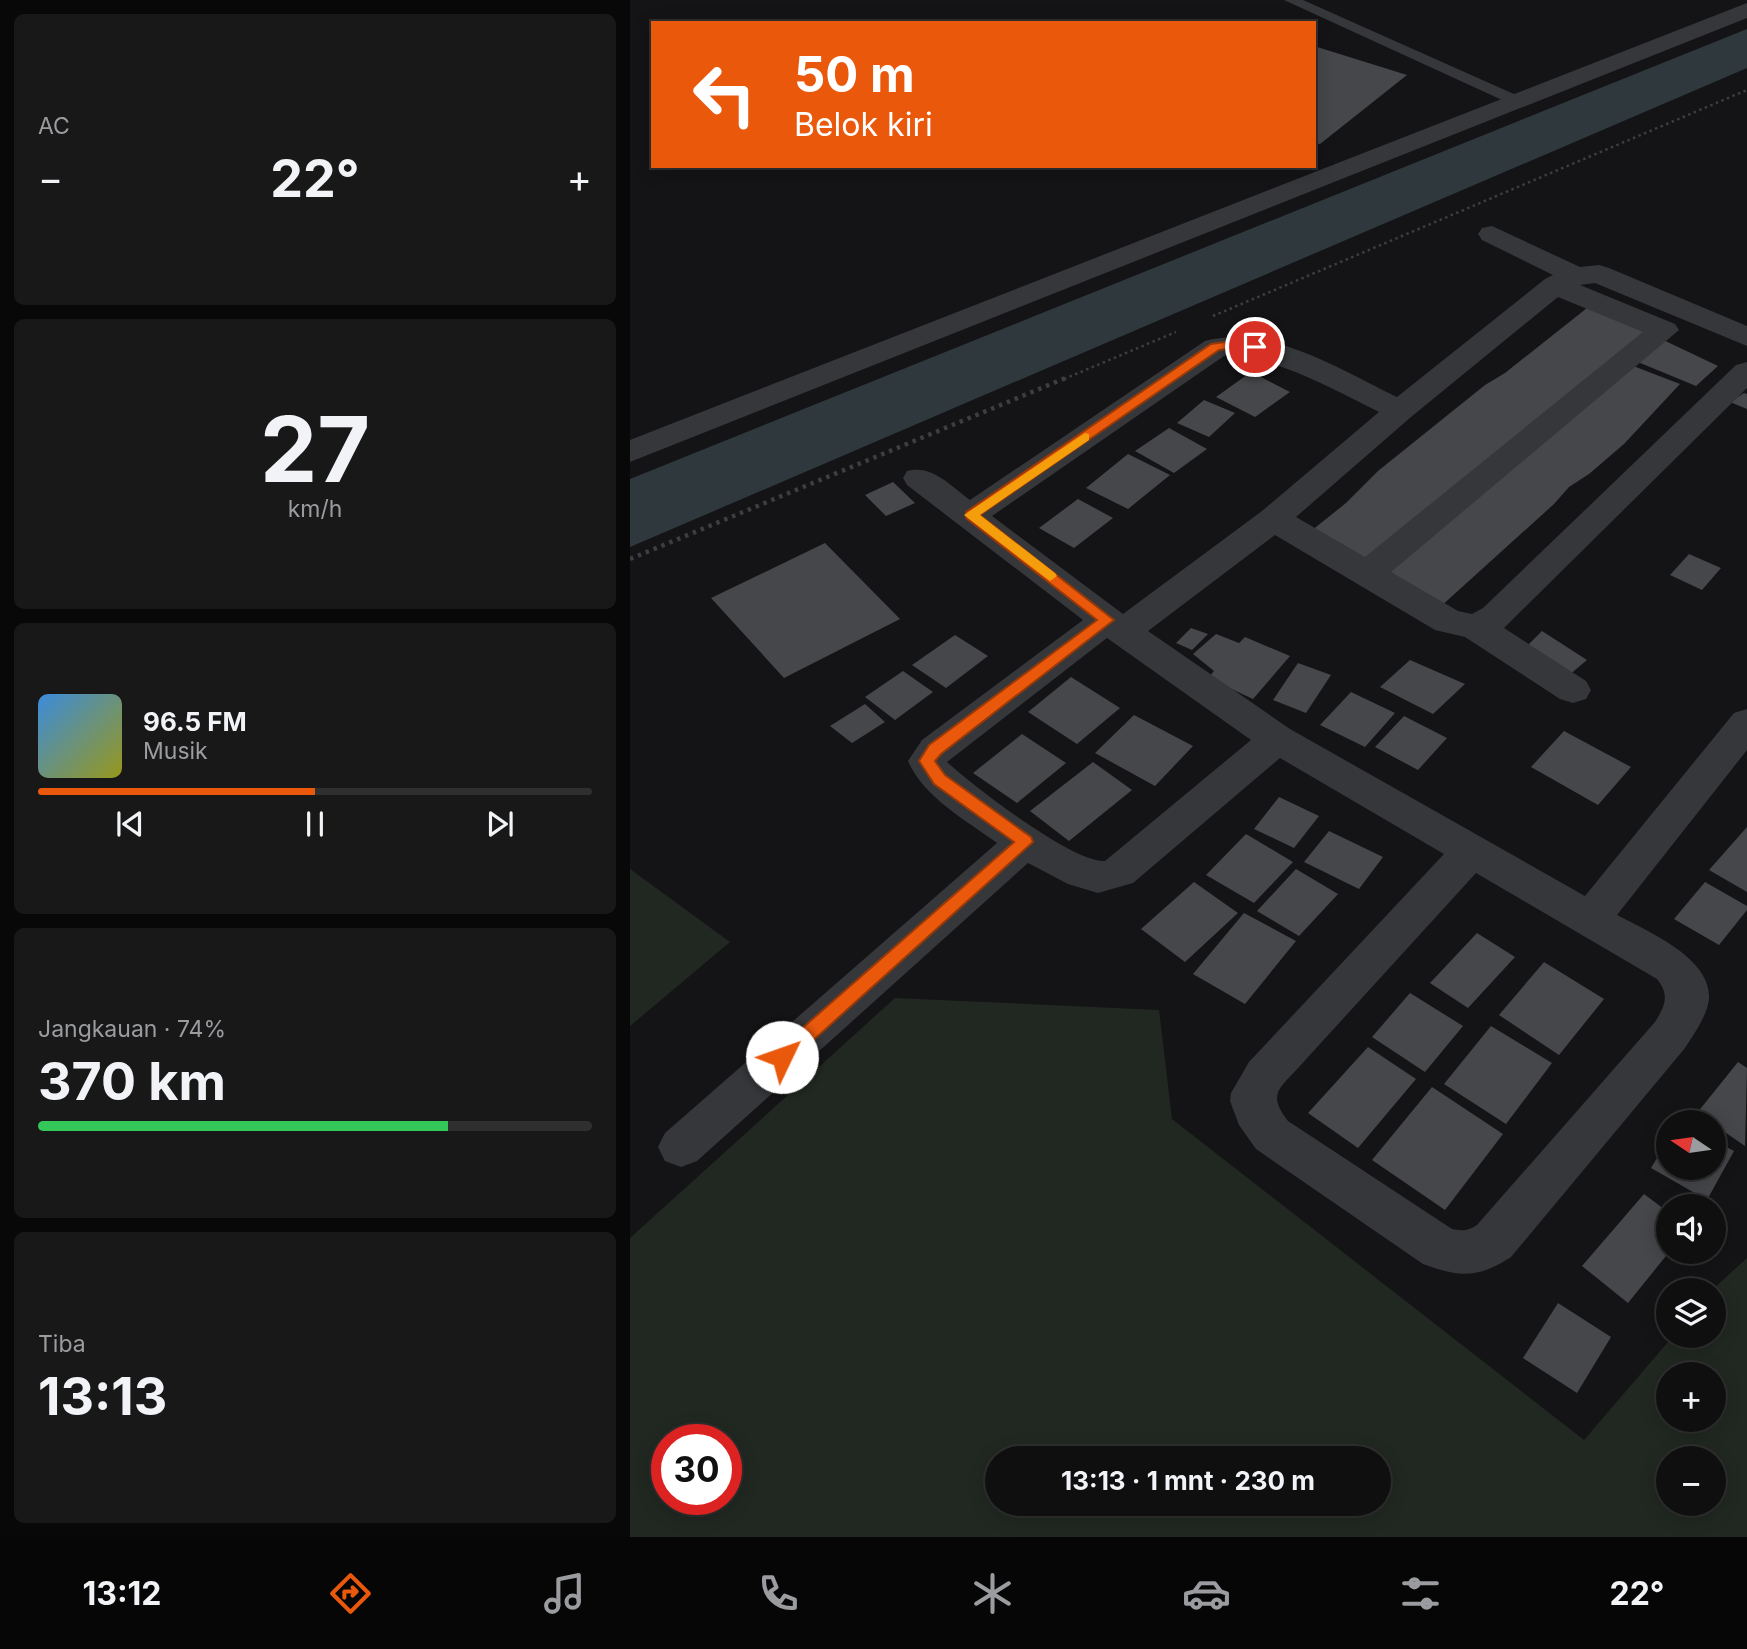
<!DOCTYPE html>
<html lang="id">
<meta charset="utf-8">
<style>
:root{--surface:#0f0f10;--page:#181819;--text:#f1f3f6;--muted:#9b9c9f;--line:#2f2f30;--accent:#ea580c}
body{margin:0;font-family:Inter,sans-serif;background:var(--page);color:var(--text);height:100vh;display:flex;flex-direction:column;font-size:26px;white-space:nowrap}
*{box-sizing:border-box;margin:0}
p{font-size:23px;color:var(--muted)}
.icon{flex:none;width:38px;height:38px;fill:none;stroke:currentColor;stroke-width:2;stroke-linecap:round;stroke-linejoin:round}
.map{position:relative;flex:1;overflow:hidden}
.panel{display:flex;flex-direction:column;gap:14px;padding:14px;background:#080809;width:630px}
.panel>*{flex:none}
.banner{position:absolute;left:21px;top:21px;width:665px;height:147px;border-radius:0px;box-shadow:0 4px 18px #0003,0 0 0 2px var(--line);background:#ea580c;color:#fff;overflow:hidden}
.needle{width:46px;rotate:283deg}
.controls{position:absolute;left:1026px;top:1110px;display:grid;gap:14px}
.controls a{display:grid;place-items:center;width:70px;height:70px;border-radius:50%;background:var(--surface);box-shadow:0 4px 18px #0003,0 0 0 2px var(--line);font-size:35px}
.speed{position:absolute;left:21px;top:1424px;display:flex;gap:14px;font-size:35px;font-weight:700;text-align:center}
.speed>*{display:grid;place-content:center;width:91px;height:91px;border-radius:50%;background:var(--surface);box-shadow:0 4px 18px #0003,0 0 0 2px var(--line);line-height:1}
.speed .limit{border:10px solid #d22;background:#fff;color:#111}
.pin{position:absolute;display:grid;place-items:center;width:60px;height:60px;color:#fff;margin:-30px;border:4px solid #fff;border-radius:50%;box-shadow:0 2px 7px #0007}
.me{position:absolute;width:77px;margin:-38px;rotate:48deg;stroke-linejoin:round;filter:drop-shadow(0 0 5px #0008)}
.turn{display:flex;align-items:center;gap:24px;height:147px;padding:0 28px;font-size:32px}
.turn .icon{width:91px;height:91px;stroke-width:2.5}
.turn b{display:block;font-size:49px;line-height:60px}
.big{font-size:52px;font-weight:700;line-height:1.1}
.panel .widget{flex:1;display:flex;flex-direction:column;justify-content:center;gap:10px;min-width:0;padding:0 24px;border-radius:10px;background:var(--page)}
.panel .dial{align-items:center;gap:0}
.dial b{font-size:91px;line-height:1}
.song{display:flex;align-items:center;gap:21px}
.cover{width:84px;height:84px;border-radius:10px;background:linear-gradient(135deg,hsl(210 70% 55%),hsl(60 70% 35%))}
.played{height:7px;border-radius:4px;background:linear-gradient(90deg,var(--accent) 50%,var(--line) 50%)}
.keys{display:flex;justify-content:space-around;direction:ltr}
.heat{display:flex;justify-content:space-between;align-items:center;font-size:38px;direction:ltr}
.charge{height:10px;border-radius:5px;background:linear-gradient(90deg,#34c759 74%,var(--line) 0)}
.trip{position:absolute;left:355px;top:1446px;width:406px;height:70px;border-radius:35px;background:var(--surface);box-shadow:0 4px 18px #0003,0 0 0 2px var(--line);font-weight:700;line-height:70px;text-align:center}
.menu{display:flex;height:112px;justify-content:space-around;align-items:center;background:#060606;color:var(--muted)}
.menu .icon{width:49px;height:49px}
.menu .active{color:var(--accent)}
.menu b{font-size:32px;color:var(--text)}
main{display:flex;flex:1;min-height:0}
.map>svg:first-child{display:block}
</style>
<main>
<section class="panel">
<div class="widget"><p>AC</p>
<div class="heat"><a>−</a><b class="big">22°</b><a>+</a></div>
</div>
<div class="widget dial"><b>27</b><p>km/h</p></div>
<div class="widget">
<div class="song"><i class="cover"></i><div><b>96.5 FM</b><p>Musik</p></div></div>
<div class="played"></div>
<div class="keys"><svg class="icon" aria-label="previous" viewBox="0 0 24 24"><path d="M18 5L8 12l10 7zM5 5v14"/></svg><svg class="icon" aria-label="pause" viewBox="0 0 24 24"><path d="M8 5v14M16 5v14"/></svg><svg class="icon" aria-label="next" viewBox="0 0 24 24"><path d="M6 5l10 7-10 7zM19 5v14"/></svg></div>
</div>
<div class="widget"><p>Jangkauan · 74%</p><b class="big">370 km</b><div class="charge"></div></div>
<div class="widget"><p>Tiba</p><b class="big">13:13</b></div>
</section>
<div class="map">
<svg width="1117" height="1537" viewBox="0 0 1117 1537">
<rect width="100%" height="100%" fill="#141416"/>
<path fill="#212821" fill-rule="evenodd" d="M 0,869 L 100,942 L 0,1026 Z
M 265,998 L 529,1010 L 542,1119 L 954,1440 L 1044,1335 L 1083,1335 L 1082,1290 L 1117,1258 L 1117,1537 L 0,1537 L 0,1238 ZM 1038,1374 L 1083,1374 L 1083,1419 L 1038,1419 ZM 37,1440 L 96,1440 L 96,1500 L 37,1500 ZM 368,1458 L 749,1458 L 749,1503 L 368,1503 ZM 1038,1458 L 1083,1458 L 1083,1503 L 1038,1503 Z"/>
<path fill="#2f383d" d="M 1117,29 L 1117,68 L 0,547 L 0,479 Z"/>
<path fill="#46474a" d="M 684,46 L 777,75 L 690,144 L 684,143 Z
M 957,308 L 1015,331 L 730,564 L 676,535 L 716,503 L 748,471 L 855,385 L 875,373 Z
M 1027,337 L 1088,366 L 1066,386 L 1003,360 Z
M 998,364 L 1050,384 L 994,444 L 959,474 L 939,487 L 924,504 L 809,608 L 749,571 Z
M 621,372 L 660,392 L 625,417 L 586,397 Z
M 1114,393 L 1117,394 L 1117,409 L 1100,402 Z
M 574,400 L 605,413 L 579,437 L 547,423 Z
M 539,428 L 577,449 L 544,473 L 505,451 Z
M 498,454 L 540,475 L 498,509 L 456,488 Z
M 263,482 L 285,503 L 256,516 L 235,495 Z
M 448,499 L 483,518 L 444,548 L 409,528 Z
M 195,543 L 270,619 L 154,678 L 81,598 Z
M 1059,554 L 1091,568 L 1072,590 L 1040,575 Z
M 561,628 L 578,634 L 562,650 L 546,643 Z
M 912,631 L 957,660 L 938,676 L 894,649 Z
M 586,634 L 609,643 L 615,637 L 660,656 L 623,699 L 578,678 L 584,671 L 563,654 Z
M 325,635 L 358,656 L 316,688 L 282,665 Z
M 780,660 L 835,684 L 803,714 L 750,687 Z
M 668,663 L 701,675 L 676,713 L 643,700 Z
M 273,671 L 303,692 L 265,720 L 235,697 Z
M 441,677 L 490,708 L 447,744 L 398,712 Z
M 721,692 L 765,713 L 735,747 L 690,725 Z
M 235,704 L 255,722 L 222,743 L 200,726 Z
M 504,715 L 563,746 L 525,786 L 465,753 Z
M 774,716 L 817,738 L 788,770 L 745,747 Z
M 934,731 L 1001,767 L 968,805 L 901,767 Z
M 392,734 L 436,763 L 387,803 L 343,773 Z
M 463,762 L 502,790 L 439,841 L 400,811 Z
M 649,797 L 689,816 L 664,848 L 624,829 Z
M 1117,827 L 1117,892 L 1079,870 Z
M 699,831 L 753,857 L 729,889 L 674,862 Z
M 616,834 L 663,862 L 624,903 L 576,875 Z
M 666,869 L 708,894 L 669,936 L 627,911 Z
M 564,882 L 608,913 L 555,962 L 511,929 Z
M 1075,882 L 1117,906 L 1117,910 L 1089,945 L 1044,919 Z
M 614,913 L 666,941 L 615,1004 L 563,974 Z
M 847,933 L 885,957 L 838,1008 L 800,983 Z
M 914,962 L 974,999 L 929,1055 L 869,1015 Z
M 780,993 L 833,1026 L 795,1072 L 742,1037 Z
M 861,1026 L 922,1063 L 876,1124 L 814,1084 Z
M 738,1047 L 786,1079 L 728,1148 L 678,1113 Z
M 1108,1062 L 1117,1068 L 1115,1146 L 1067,1113 Z
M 802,1087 L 873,1134 L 815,1210 L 742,1160 Z
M 1038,1140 L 1038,1167 L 1083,1167 L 1083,1140 L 1104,1151 L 1077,1200 L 1021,1168 Z
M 1014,1194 L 1038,1212 L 1038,1251 L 1040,1251 L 998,1303 L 952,1266 Z
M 928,1303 L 981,1337 L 947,1393 L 893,1358 Z"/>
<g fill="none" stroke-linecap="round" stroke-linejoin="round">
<path stroke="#3c3e41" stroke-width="2.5" stroke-dasharray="2.5 3.5" stroke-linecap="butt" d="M 583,316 L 1117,90
M 434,379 L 546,332"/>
<path stroke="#3c3e41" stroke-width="4.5" stroke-dasharray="3.5 5" stroke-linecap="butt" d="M 0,559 L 438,377"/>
<path fill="#36373a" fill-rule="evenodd" d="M 654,0 L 673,0 L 895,99 L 897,102 L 889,107 L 883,105 Z"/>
<path fill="#36373a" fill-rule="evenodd" d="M 1117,3 L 1117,18 L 0,462 L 0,440 Z
M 862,226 L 950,267 L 969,265 L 979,268 L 1117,326 L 1117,346 L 965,283 L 950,285 L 1045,324 L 1049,330 L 761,572 L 828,611 L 842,614 L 853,608 L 1106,365 L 1117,362 L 1117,388 L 874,628 L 956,681 L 961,690 L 956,699 L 943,703 L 930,699 L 835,637 L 805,630 L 645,535 L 518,631 L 660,729 L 955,896 L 1104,713 L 1117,709 L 1117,750 L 987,915 C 1017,931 1082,958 1079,999 C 1077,1016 1064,1034 1055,1048 L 881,1257 C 848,1279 828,1277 793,1264 L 626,1149 L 609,1125 L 600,1101 L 601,1093 L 619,1062 L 814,854 L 650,758 L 503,883 L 468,893 L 438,884 L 398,863 L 67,1161 L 51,1167 L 35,1161 L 28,1147 L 35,1133 L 367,843 C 336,820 294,798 278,761 L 292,740 L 453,620 L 277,485 L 273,478 L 277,471 C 302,464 321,486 340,500 L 575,341 C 640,324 711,370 767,397 L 915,279 L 923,275 L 852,240 L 848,234 L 852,228 ZM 928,297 L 1013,332 L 735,557 L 666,517 L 781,417 ZM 606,355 C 657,363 703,389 749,412 L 632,511 L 493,614 L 362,516 L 594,356 ZM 477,638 L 621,740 L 475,861 C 444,864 342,785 317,762 ZM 846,873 L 1027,979 C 1040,995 1035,1006 1025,1022 L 847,1225 C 838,1231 832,1231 822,1229 L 658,1121 C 637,1094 649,1089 669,1067 Z"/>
</g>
<path fill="#ea580c" stroke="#983908" stroke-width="2" d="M 609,340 L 632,347 L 625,351 L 609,348 L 589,350 L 350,515 L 484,620 L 311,754 L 305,761 L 315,775 L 401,837 L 403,842 L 158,1063 L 152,1065 L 145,1063 L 143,1057 L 145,1052 L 384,842 L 304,784 L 289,761 L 299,745 L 467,620 L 336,518 L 336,512 L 581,344 Z"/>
<path fill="#f59e0b" d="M 455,433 L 459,434 L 459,440 L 350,515 L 425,573 L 427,576 L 420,581 L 334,515 Z"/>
</svg>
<div class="controls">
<a><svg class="needle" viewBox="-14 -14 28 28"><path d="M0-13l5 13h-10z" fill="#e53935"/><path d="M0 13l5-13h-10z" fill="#9b9c9f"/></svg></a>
<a><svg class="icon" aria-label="sound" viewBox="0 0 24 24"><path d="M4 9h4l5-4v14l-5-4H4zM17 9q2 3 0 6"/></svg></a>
<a><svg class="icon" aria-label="layers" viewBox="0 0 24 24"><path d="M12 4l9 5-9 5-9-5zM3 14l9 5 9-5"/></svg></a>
<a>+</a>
<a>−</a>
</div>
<div class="speed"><div class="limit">30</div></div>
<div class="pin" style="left:625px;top:347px;background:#d93025"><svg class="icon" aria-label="arrive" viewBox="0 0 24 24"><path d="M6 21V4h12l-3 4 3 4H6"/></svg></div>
<svg class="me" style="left:152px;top:1057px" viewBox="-20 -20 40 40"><circle r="19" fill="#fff"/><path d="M0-13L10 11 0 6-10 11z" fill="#ea580c"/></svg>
<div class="trip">13:13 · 1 mnt · 230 m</div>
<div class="banner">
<div class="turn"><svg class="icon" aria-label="left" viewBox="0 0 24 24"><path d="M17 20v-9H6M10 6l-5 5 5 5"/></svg><div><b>50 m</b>Belok kiri</div></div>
</div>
</div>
</main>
<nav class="menu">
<b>13:12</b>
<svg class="icon active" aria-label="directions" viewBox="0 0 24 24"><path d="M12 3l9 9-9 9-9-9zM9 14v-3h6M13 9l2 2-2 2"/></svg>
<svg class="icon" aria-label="music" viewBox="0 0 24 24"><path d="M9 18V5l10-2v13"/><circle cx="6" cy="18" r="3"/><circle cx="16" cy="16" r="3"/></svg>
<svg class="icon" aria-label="phone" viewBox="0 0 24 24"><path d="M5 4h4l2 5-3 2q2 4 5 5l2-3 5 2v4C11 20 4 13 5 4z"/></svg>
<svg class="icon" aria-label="climate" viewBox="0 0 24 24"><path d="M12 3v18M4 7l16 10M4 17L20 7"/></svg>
<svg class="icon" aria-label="car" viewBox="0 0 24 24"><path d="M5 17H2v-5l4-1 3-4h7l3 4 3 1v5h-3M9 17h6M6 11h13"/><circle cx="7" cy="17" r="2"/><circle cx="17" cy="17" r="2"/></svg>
<svg class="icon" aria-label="filters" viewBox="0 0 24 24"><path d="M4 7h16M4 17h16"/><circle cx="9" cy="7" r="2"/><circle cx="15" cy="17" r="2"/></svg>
<b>22°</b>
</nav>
